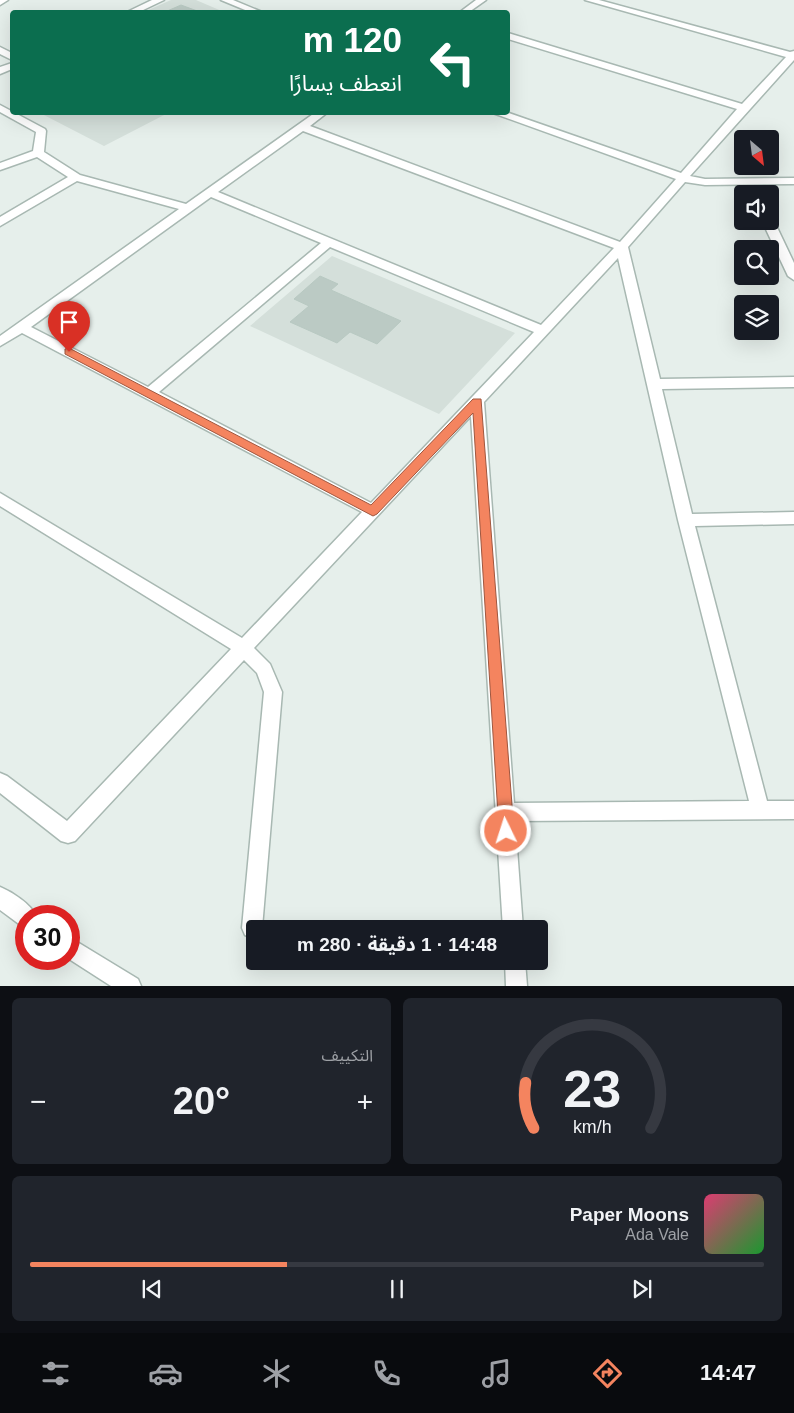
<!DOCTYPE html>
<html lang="ar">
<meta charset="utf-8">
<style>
:root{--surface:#171b24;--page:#20242c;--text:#f1f3f6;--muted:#9ea1a6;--line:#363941;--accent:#f4845f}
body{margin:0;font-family:Helvetica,"Noto Sans Arabic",sans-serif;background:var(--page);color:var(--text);direction:rtl;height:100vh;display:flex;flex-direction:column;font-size:19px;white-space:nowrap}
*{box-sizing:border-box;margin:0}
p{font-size:16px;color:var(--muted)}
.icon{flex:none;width:28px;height:28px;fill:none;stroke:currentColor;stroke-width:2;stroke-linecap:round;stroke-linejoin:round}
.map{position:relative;height:986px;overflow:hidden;direction:ltr}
.details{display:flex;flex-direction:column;gap:12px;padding:12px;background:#0d0f14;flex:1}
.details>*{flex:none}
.guide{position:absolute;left:10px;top:10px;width:500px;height:105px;border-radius:5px;box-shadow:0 5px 20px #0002;direction:rtl;background:#0b6e4f;color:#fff;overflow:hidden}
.needle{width:32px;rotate:152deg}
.controls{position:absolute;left:734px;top:130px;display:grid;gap:10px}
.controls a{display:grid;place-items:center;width:45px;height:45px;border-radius:5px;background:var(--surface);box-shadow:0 5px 20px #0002;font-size:25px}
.speed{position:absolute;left:15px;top:905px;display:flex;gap:10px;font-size:25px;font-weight:700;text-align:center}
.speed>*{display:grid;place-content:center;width:65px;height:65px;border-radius:50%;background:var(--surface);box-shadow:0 5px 20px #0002;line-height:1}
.speed .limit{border:8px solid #d22;background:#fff;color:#111}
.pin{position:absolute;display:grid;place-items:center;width:42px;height:42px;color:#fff;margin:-51px -21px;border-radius:50% 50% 50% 0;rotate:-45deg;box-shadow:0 0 5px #0007}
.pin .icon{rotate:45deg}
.me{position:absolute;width:55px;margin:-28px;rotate:356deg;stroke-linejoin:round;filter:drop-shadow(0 0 4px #0008)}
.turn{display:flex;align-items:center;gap:18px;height:105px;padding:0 25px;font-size:22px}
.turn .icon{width:65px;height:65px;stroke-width:2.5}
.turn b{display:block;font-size:35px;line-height:42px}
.big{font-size:38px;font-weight:700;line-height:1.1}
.details .widget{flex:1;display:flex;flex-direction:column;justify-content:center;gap:8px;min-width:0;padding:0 18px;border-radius:8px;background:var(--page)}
.details .dial{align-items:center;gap:0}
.dial svg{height:130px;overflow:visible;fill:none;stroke:var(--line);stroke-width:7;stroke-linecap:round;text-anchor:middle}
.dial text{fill:var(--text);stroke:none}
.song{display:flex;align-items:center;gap:15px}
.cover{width:60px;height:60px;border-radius:8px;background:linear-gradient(135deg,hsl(340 70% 55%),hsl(130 70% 35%))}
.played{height:5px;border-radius:2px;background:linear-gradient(90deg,var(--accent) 35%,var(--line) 35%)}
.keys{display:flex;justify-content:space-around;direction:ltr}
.heat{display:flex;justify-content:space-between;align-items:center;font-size:28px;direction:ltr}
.details .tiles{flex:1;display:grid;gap:12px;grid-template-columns:1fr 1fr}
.widget:last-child{grid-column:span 2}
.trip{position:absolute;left:246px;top:920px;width:302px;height:50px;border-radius:5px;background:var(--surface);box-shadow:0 5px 20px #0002;font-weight:700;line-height:50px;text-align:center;direction:rtl}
.menu{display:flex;height:80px;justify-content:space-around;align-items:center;background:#090b0e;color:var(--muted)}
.menu .icon{width:35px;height:35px}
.menu .selected{color:var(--accent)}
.menu b{font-size:22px;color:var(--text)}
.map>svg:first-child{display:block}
</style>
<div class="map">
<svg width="794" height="986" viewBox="0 0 794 986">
<rect width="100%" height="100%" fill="#e6efeb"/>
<path fill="#d4dfda" d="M 171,0 L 196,0 L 224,12 L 144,12 Z
M 40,113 L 168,113 L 104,146 Z
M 332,256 L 515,333 L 439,414 L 250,326 Z"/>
<path fill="#bbcac4" stroke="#b8c9c2" d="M 181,5 L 200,12 L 165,12 Z
M 320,276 L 338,284 L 331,290 L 401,321 L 377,344 L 350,332 L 337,343 L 290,322 L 309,306 L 294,299 Z"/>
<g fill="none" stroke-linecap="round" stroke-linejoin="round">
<defs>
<path id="minor" d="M 0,0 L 8,0 L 0,5 Z
M 152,0 L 164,0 L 139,12 L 127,12 Z
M 221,0 L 233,0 L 262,12 L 250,12 Z
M 476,0 L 486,0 L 469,12 L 460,12 Z
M 585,0 L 599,0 L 790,52 L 794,51 L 794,60 L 690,176 L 705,179 L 794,178 L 794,184 L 705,185 L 685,182 L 628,247 L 660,379 L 794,377 L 794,387 L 662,389 L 692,514 L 794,512 L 794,524 L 695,526 L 767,801 L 794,801 L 794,819 L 515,821 L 523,929 L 503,929 L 471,416 L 254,648 L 270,664 L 282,692 L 262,928 L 255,929 L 255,937 L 252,938 L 245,935 L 242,928 L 264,692 L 257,673 L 244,660 L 75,841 L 68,843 L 61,841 L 0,793 L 0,773 L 7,776 L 67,821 L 231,649 L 0,506 L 0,493 L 242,638 L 362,512 L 22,333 L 0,346 L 0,336 L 179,209 L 77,181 L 0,226 L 0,217 L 68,177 L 37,157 L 0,170 L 0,163 L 33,151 L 36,132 L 0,112 L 0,105 L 45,129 L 46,131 L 44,152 L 80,175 L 186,204 L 316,112 L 328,112 L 310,126 L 620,242 L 676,179 L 490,112 L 506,112 L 681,173 L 737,109 L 508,39 L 508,33 L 742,104 L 786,57 ZM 303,131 L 614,248 L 541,325 L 218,192 ZM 211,197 L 321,243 L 148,387 L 31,327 ZM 330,247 L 534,332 L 371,503 L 159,392 ZM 618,258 L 678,520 L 749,801 L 514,803 L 484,402 Z
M 0,47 L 12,53 L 12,60 L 0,54 Z
M 12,63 L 12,69 L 0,74 L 0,67 Z
M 770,218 L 774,221 L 794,263 L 794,280 L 788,276 L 762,221 L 770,221 Z
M 0,887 C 12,892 31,904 36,916 L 26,916 L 26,927 L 19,924 L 0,910 Z
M 69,937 L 138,979 L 141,986 L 111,986 L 69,959 Z
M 505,961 L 525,961 L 527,986 L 506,986 Z"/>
</defs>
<use href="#minor" stroke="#a8b8b2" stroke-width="3"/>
<use href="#minor" fill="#fff" fill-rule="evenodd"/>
</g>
<path fill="#f4845f" stroke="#9f563e" d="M 69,348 L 371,505 L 473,399 L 481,399 L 514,831 L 512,836 L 506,838 L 501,836 L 499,831 L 473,413 L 377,514 L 373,516 L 65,354 L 65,349 Z"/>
</svg>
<div class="controls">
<a><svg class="needle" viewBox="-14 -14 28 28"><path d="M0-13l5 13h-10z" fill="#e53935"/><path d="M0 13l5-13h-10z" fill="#9ea1a6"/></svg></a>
<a><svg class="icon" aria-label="sound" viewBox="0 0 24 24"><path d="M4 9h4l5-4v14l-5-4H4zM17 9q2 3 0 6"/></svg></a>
<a><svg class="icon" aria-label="search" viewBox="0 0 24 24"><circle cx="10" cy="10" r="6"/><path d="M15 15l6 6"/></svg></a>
<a><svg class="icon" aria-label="layers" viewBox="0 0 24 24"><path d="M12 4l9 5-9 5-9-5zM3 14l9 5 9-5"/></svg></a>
</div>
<div class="speed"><div class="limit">30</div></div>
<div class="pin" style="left:69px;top:352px;background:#d93025"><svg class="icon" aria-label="arrive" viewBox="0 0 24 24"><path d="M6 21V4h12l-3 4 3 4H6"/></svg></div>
<svg class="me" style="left:506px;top:831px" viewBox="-20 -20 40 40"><circle r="17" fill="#f4845f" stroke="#fff" stroke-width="3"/><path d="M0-11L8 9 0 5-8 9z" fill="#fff"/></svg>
<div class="trip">14:48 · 1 دقيقة · 280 m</div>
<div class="guide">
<div class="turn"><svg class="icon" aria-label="left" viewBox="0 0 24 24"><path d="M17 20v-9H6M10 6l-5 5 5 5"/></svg><div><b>120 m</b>انعطف يسارًا</div></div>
</div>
</div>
<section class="details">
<div class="tiles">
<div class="widget dial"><svg viewBox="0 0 100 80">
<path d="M14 69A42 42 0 1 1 86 69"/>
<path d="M14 69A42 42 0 0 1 9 41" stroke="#f4845f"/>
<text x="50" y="56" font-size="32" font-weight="700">23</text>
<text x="50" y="72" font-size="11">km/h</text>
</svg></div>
<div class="widget"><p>التكييف</p>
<div class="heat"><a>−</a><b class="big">20°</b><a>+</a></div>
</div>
<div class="widget">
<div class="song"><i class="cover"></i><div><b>Paper Moons</b><p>Ada Vale</p></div></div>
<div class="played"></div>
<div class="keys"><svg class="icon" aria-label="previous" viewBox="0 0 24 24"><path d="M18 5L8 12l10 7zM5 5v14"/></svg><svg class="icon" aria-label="pause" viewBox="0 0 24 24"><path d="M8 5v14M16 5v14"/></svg><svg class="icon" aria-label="next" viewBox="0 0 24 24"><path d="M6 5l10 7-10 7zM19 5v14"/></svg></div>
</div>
</div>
</section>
<nav class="menu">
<b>14:47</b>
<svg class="icon selected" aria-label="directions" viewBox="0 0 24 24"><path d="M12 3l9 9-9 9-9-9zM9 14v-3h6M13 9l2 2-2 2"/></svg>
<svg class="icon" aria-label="music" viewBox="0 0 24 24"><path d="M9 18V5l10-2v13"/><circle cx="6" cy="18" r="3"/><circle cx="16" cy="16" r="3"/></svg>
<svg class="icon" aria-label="phone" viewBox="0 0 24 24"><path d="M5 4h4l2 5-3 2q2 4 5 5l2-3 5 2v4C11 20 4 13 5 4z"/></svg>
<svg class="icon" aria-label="climate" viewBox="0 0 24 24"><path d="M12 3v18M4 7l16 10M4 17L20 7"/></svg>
<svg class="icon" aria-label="car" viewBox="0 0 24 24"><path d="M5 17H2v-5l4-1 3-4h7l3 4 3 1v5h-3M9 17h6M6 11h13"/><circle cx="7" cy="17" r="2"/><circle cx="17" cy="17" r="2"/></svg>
<svg class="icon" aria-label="filters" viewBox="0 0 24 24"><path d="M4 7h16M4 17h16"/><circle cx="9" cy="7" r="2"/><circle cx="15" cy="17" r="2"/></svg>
</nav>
